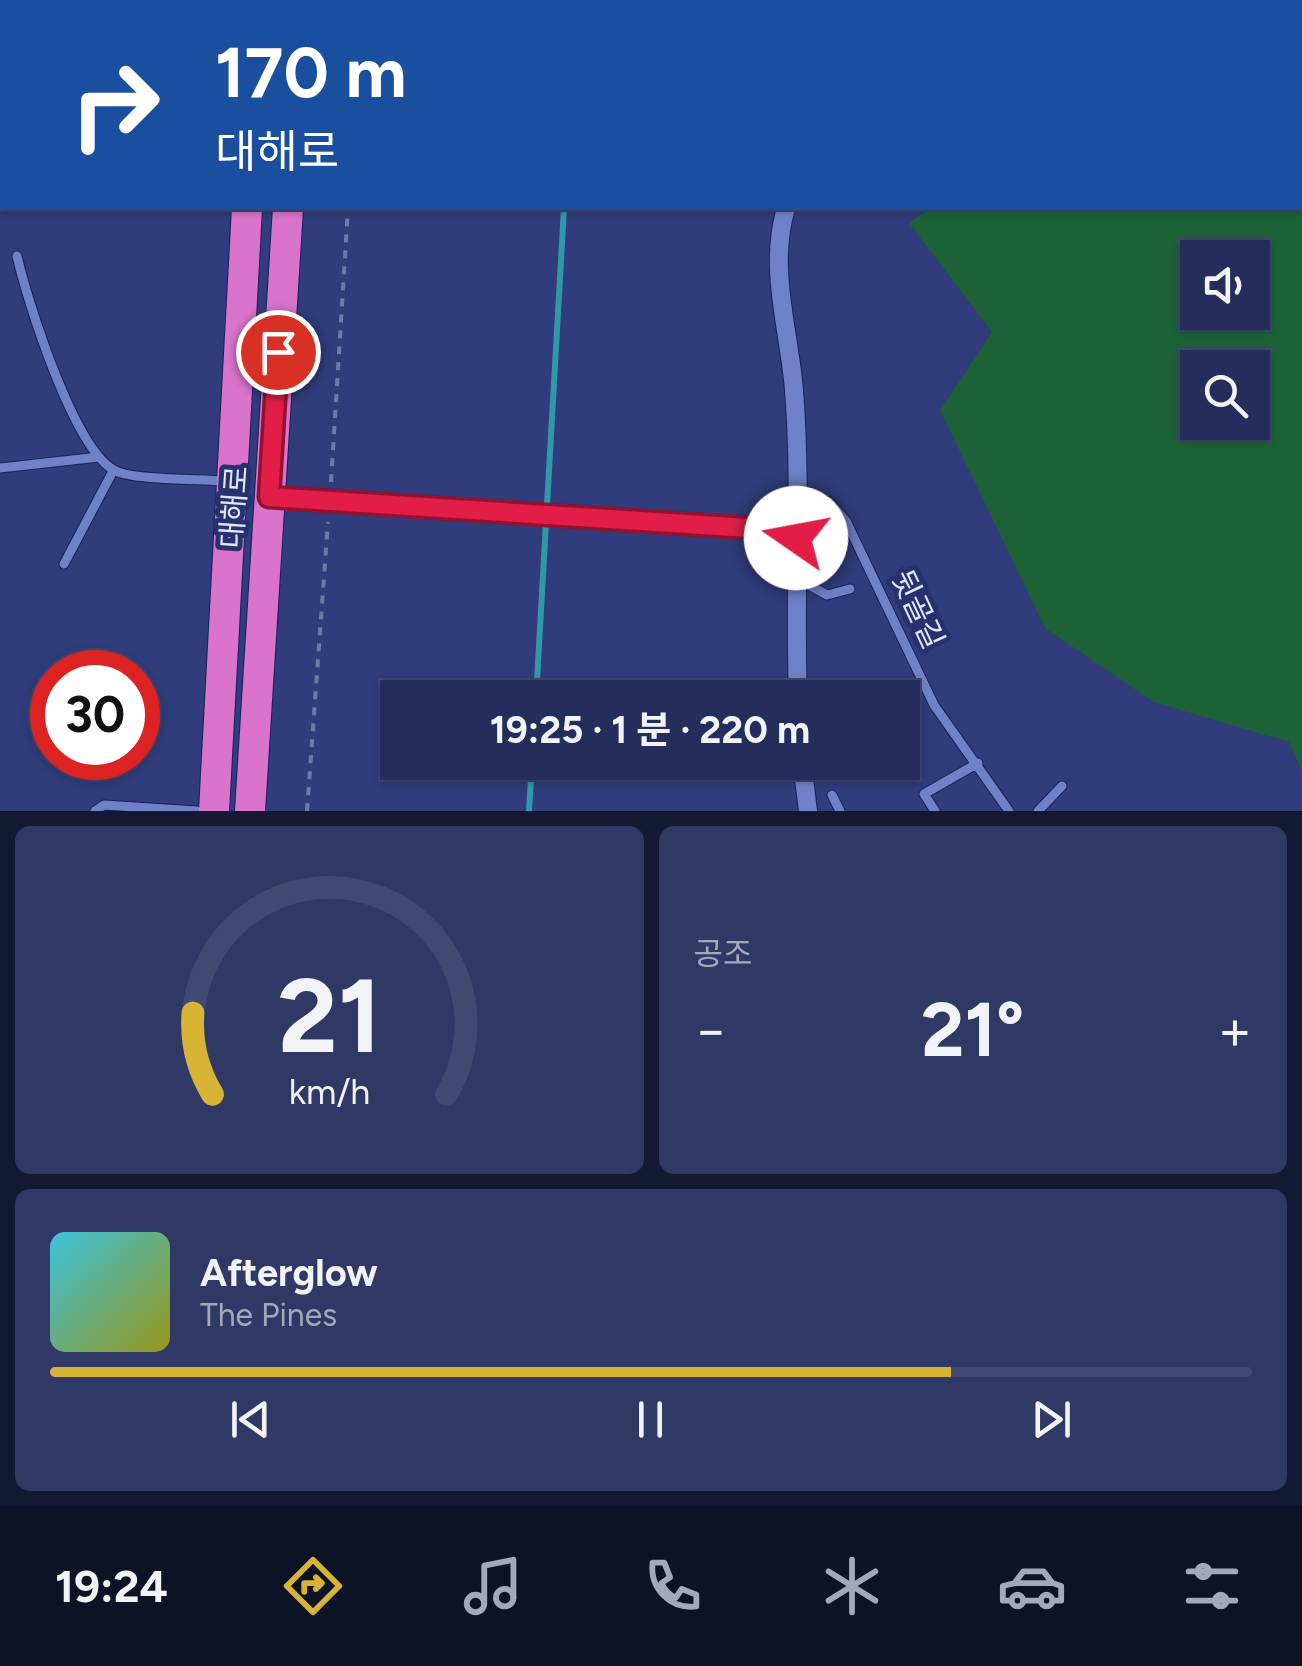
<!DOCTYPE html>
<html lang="ko">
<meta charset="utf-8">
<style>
:root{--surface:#242d5c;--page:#303965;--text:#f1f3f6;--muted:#a3a8bb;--line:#414972;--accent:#d8b434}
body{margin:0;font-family:Figtree,"Noto Sans KR",sans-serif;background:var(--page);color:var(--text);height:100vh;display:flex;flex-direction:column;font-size:38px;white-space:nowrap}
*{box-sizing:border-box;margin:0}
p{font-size:32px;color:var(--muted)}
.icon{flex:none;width:55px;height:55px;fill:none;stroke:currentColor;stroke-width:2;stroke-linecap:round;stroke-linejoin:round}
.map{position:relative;height:811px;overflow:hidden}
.side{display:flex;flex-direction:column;gap:15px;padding:15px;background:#141933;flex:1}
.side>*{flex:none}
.banner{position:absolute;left:0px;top:0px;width:1302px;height:210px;box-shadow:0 2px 8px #0004,0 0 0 2px var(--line);background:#1a4fa0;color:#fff;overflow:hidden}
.tools{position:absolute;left:1180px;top:240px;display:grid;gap:20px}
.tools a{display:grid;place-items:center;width:90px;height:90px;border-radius:0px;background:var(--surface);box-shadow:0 2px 8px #0004,0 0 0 2px var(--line);font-size:50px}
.speed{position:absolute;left:30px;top:650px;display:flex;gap:20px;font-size:50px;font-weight:700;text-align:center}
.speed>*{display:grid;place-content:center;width:130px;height:130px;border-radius:50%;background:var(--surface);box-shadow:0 2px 8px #0004,0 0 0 2px var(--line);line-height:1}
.speed .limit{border:15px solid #d22;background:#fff;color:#111}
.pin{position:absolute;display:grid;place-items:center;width:85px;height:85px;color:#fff;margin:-42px;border:5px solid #fff;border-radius:50%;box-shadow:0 2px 10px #0007}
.me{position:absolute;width:110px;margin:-55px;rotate:282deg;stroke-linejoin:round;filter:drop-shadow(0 0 8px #0008)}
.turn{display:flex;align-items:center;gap:35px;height:210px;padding:0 50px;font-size:45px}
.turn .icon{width:130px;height:130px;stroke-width:2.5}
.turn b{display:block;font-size:70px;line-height:85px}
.big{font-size:75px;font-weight:700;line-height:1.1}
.side .tile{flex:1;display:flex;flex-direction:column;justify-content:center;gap:15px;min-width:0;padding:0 35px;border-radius:15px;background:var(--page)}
.side .dial{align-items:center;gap:0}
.dial svg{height:260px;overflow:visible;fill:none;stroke:var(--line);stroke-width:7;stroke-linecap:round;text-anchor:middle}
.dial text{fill:var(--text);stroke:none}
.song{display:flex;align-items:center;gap:30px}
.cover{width:120px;height:120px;border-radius:15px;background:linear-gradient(135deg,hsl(190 70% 55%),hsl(60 70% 35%))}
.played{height:10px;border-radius:5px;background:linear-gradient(90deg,var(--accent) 75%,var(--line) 75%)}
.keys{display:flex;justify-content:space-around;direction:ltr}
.heat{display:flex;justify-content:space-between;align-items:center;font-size:55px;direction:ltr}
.side .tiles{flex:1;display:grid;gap:15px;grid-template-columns:1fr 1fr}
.tile:last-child{grid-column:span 2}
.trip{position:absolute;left:380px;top:680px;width:540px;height:100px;border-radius:0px;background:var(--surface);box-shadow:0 2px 8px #0004,0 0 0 2px var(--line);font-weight:700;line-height:100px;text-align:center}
.tabs{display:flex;height:160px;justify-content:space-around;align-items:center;background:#0e1225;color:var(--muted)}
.tabs .icon{width:70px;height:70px}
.tabs .current{color:var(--accent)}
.tabs b{font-size:45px;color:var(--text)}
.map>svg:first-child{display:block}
</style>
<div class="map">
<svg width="1302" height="811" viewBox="0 0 1302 811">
<rect width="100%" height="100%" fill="#303c7b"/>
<path fill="#1d6237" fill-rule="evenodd" d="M 1060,0 L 1302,0 L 1302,771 L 1289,742 L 1154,702 L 1045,628 L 940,410 L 992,332 L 909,223 L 931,208 L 1300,208 L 1300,2 ZM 1198,258 L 1252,258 L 1252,312 L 1198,312 ZM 1198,368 L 1252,368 L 1252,422 L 1198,422 Z"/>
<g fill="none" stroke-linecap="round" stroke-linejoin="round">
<path stroke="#3198ab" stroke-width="6" d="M 578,2 L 578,0
M 536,698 L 564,208
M 529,811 L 532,762"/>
<defs>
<path id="lane" d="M 1027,0 L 1032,2
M 895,2 L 896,0
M 17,256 C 27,300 75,453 116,471 C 134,480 201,479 224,481
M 0,468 L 99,457
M 799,496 L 829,502 L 846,521 L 934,705 L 1009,811
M 64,564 L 113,471
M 798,579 L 827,595 L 850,589
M 832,795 L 840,811
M 95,811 L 104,805 L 197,811
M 935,811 L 924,794 L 978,763
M 1038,811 L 1062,786"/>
<path id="street" d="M 795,2 L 795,0
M 871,2 L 872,0
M 786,208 C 768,268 789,329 794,390 C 802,492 794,595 798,698
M 269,497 L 796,531
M 802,762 L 808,811"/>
<path id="highway" d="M 258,2 L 259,0
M 301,2 L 301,0
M 214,811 L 247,208
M 250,811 L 288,208"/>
</defs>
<use href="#lane" stroke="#19205d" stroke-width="11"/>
<use href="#street" stroke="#19205d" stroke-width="20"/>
<use href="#highway" stroke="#19205d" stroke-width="32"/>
<path stroke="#6f79aa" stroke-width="4" stroke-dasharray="8 8" stroke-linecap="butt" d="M 362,2 L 362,0
M 331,482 L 348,208
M 307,811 L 328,522"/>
<use href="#lane" stroke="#7081c7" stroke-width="9"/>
<use href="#street" stroke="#7081c7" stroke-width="18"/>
<use href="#highway" stroke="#d973cb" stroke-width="30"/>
</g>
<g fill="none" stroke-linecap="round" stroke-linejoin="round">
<defs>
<path id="route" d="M 278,352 L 269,497 L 796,531 L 796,538"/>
</defs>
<use href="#route" stroke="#92132f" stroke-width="25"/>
<use href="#route" stroke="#e11d48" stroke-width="18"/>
</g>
<g text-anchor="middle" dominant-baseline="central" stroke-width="10" stroke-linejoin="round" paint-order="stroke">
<g font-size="30" fill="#e0e7fe" stroke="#27316f">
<text transform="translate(234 507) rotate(-86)">대해로</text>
<text transform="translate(918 609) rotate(65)">뒷골길</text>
</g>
</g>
</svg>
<div class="tools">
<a><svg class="icon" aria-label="sound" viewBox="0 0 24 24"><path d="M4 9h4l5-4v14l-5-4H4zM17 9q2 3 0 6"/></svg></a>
<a><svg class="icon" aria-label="search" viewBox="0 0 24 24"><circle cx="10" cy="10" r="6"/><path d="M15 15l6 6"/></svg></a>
</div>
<div class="speed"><div class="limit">30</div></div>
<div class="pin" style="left:278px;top:352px;background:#d93025"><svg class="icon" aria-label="arrive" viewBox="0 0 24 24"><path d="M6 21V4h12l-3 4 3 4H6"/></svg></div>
<svg class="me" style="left:796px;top:538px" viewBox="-20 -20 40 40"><circle r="19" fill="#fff"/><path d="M0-13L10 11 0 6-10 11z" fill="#e11d48"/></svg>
<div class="trip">19:25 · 1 분 · 220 m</div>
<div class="banner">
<div class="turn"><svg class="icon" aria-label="right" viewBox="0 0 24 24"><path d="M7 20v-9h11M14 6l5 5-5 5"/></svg><div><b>170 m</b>대해로</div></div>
</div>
</div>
<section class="side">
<div class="tiles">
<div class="tile dial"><svg viewBox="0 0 100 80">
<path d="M14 69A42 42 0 1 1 86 69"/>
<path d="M14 69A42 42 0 0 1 8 44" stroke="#d8b434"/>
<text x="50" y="56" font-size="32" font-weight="700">21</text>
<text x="50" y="72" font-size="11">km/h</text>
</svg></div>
<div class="tile"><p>공조</p>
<div class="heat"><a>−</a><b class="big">21°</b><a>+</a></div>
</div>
<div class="tile">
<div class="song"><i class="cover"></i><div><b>Afterglow</b><p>The Pines</p></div></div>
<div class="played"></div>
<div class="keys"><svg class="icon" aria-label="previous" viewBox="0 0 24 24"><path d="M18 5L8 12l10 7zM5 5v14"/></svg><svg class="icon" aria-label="pause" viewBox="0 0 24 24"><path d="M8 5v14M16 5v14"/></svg><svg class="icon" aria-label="next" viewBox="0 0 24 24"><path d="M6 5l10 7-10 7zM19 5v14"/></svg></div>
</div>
</div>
</section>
<nav class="tabs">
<b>19:24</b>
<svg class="icon current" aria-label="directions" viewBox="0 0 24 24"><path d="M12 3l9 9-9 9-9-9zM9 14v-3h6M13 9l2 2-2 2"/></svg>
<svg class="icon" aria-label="music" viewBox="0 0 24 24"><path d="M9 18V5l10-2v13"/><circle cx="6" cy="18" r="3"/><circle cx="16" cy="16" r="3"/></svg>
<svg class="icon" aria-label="phone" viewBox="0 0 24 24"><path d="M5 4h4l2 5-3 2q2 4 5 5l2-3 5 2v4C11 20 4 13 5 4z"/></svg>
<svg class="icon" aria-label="climate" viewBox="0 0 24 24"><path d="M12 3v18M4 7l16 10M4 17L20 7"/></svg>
<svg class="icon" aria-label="car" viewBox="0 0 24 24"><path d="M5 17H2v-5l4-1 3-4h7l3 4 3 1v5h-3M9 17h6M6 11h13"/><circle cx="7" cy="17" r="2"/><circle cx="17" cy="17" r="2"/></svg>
<svg class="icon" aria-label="filters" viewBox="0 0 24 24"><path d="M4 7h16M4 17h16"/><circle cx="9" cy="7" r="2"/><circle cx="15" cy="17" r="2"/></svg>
</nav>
